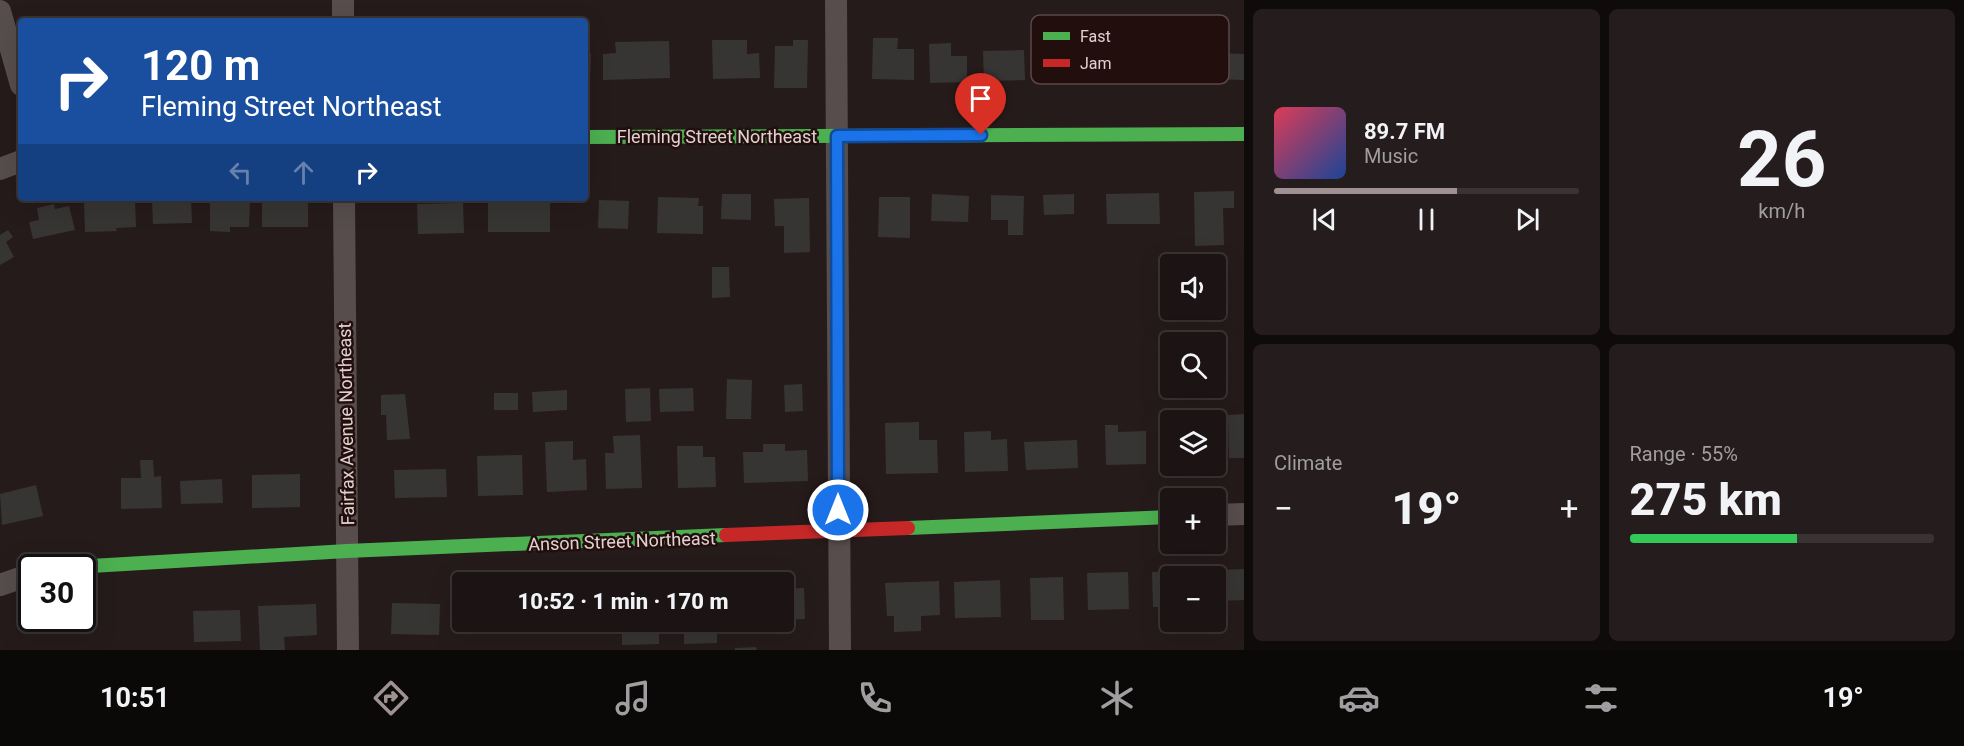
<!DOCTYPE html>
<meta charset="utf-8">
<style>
:root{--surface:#1c1414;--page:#251d1d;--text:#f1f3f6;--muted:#a09ea0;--line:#3a3334;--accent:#9f9191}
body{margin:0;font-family:Roboto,sans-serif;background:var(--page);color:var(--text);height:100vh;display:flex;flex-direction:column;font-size:22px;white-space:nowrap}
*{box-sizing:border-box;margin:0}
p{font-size:20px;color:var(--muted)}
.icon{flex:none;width:33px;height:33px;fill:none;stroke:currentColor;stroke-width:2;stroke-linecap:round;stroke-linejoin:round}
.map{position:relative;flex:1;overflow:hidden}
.details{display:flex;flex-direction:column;gap:9px;padding:9px;background:#0f0b0b;width:720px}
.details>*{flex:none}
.top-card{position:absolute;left:18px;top:18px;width:570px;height:183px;border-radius:6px;box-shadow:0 6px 24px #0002,0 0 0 2px var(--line);background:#1a4fa0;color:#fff;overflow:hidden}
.fabs{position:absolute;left:1160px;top:254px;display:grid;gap:12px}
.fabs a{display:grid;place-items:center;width:66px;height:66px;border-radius:6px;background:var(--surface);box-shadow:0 6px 24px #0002,0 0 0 2px var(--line);font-size:30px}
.speed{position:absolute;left:18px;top:554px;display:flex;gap:12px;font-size:30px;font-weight:700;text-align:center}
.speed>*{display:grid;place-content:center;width:78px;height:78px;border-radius:50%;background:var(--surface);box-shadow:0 6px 24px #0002,0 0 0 2px var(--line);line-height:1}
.speed .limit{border:3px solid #111;border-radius:9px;background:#fff;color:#111}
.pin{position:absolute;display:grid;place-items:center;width:51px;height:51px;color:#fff;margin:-62px -26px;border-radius:50% 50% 50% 0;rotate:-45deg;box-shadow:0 0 6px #0007}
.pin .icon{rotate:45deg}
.me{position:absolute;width:66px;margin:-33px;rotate:0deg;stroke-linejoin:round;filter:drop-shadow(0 0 4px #0008)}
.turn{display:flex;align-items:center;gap:21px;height:126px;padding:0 24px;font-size:27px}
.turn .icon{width:78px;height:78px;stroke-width:2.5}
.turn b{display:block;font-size:42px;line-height:51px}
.lanes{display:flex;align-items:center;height:57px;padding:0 24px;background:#0003;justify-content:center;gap:30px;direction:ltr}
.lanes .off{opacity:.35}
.big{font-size:45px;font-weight:800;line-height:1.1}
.details .card{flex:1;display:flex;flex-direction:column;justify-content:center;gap:9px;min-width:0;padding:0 21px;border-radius:9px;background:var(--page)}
.details .dial{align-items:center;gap:0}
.dial b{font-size:78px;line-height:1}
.song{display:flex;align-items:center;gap:18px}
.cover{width:72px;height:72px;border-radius:9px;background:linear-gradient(135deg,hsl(350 70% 55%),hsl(220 70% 35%))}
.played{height:6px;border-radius:3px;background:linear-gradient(90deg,var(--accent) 60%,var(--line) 60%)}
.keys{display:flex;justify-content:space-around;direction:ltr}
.heat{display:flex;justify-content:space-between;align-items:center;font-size:33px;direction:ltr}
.charge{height:9px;border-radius:4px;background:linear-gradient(90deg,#34c759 55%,var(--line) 0)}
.details .tiles{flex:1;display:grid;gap:9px;grid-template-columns:repeat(2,1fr)}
.trip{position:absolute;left:452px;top:572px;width:342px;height:60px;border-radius:6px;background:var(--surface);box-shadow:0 6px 24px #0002,0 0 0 2px var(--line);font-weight:800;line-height:60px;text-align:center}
.dock{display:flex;height:96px;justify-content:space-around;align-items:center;background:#0b0808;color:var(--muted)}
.dock .icon{width:42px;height:42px}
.dock .current{color:var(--accent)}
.dock b{font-size:27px;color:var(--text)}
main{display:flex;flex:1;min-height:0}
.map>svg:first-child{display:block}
</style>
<main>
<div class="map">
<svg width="1244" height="650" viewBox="0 0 1244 650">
<rect width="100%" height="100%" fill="#261b1b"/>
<path fill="#373534" d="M 873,38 L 898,38 L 897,49 L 914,49 L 914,80 L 872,79 Z
M 712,40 L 747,40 L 747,54 L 759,53 L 760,78 L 713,79 Z
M 793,40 L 808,40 L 807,88 L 774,88 L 775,46 L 793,46 Z
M 669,41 L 670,78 L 603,80 L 603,54 L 616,53 L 615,42 Z
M 951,43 L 951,56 L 967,56 L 967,82 L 930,83 L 929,44 Z
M 1024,50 L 1025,80 L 984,81 L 983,51 Z
M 1214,53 L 1244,54 L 1244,80 L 1213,79 Z
M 585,54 L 591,54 L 590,79 L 585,79 Z
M 1234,191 L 1234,208 L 1223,208 L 1224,245 L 1195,246 L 1194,192 Z
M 1159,193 L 1160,224 L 1107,224 L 1106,194 Z
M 722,194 L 751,194 L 751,220 L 721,219 Z
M 932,194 L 969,196 L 968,222 L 931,221 Z
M 1074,194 L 1074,214 L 1044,215 L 1043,195 Z
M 991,195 L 1024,196 L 1023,235 L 1008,235 L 1008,220 L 991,220 Z
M 658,197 L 699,198 L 698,206 L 703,206 L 703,234 L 657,233 Z
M 879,197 L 910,197 L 910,238 L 878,237 Z
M 191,198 L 192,223 L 153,224 L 152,199 Z
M 210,198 L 250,199 L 249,227 L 230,227 L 230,232 L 210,231 Z
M 809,198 L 810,252 L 784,253 L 784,226 L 775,226 L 774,199 Z
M 262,199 L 308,199 L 308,227 L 262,227 Z
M 488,199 L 550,200 L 550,232 L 488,232 Z
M 135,200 L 136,227 L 116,228 L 117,231 L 85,232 L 84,202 Z
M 599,200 L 629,201 L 628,229 L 598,228 Z
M 463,203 L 464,233 L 418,234 L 417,204 Z
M 54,204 L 55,209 L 69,206 L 75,230 L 33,239 L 29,222 L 39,220 L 37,208 Z
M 8,230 L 13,237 L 6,242 L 14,257 L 0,265 L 0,235 Z
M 712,267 L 729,267 L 730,297 L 712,298 Z
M 727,379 L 752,380 L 751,419 L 726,419 Z
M 802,384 L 803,411 L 785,412 L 784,385 Z
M 650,388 L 651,421 L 626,422 L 625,389 Z
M 693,388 L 694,411 L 660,412 L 659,389 Z
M 567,390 L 567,410 L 533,412 L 532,392 Z
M 494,393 L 518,393 L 518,410 L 494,410 Z
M 405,394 L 410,439 L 387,440 L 386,415 L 381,415 L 381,395 Z
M 1244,414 L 1244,458 L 1229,458 L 1228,415 Z
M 919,422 L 919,440 L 937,440 L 938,473 L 886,474 L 885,423 Z
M 1105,425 L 1118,425 L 1118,432 L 1146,431 L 1146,464 L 1106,465 Z
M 1215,430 L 1217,430 L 1218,461 L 1215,461 Z
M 991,431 L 991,440 L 1007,439 L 1008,471 L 965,472 L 964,432 Z
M 1161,431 L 1170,431 L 1170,462 L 1161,463 Z
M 640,435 L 642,488 L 606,489 L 605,453 L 614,453 L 613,436 Z
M 1077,440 L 1078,468 L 1026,470 L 1024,442 Z
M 573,441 L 573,460 L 586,459 L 587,490 L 547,492 L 545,442 Z
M 763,444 L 785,444 L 785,451 L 807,450 L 808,481 L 744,483 L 743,452 L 763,452 Z
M 677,446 L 703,446 L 703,457 L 715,457 L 716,487 L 678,488 Z
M 522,455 L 523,495 L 478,496 L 477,456 Z
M 140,460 L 153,460 L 154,477 L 161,476 L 162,508 L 121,509 L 121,478 L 141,478 Z
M 446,469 L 447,497 L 395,498 L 394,470 Z
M 300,474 L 300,507 L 252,508 L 252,475 Z
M 222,479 L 223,503 L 181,504 L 180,481 Z
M 36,485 L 43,516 L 2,525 L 0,494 Z
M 1244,569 L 1244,600 L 1219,601 L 1219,570 Z
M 1194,571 L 1194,576 L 1170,576 L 1170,607 L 1153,607 L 1152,572 Z
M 1128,572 L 1129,609 L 1088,610 L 1087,573 Z
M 1063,577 L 1064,620 L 1031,620 L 1030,578 Z
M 1000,580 L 1001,617 L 955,618 L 954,582 Z
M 939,581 L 940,615 L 921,616 L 921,631 L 894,632 L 894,616 L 887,616 L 885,583 Z
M 804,588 L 805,619 L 783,620 L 783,589 Z
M 392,603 L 440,604 L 439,635 L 391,634 Z
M 316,604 L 317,635 L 284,637 L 285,650 L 260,650 L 258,606 Z
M 240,610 L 241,641 L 194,642 L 193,611 Z
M 475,621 L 527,621 L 528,627 L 476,631 Z
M 545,621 L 593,621 L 593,631 L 546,633 Z
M 609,621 L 659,621 L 659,644 L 622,645 L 622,628 L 609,629 Z
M 677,621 L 717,621 L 717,643 L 684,644 L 684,627 L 677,627 Z
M 756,647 L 757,650 L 735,650 L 735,648 Z"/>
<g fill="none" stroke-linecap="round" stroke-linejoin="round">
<path stroke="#574d4d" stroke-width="22" d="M 343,0 L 343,21
M 836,0 L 840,650
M 0,11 L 21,85
M 0,169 L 21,161
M 344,198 L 348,650
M 1215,515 L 1244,514
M 0,585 L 32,574"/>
<path stroke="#4caf50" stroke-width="14" d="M 585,137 L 1244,134
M 908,528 L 1170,517
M 74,567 L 347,551 L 726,535"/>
<path stroke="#c62828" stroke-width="14" d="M 726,535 L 908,528"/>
</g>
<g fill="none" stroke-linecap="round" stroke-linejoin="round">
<defs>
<path id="route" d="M 838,510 L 837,136 L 981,135"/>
</defs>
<use href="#route" stroke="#114b97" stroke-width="15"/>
<use href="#route" stroke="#1a73e8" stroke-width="10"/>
</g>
<g text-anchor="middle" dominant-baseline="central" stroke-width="5" stroke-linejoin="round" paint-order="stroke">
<g font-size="18" fill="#e0d1d0" stroke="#210e0d">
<text x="717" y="136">Fleming Street Northeast</text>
<text transform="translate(346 424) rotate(-91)">Fairfax Avenue Northeast</text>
<text transform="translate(622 541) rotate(-2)">Anson Street Northeast</text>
</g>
</g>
<rect x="1031" y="15" width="198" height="69" rx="9" fill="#210e0d" stroke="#5a4848" stroke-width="1.5"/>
<rect x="1043" y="32" width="27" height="8" fill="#4caf50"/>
<rect x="1043" y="59" width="27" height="8" fill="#c62828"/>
<g font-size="16" fill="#e0d1d0">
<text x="1080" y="42">Fast</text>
<text x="1080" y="69">Jam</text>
</g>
</svg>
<div class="fabs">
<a><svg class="icon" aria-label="sound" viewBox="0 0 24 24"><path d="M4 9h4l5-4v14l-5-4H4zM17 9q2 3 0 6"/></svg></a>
<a><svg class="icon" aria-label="search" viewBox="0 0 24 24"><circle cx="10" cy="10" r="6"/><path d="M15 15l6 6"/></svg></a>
<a><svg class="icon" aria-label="layers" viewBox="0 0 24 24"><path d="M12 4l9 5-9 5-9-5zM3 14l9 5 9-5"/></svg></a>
<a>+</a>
<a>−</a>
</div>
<div class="speed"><div class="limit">30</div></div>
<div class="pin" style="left:981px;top:135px;background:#d93025"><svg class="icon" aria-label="arrive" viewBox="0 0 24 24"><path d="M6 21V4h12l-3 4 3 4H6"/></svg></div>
<svg class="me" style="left:838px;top:510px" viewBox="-20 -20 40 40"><circle r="17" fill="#1a73e8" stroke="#fff" stroke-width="3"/><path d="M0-11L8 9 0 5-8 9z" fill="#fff"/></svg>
<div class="trip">10:52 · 1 min · 170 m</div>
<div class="top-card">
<div class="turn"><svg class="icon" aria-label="right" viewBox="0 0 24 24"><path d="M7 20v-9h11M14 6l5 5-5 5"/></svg><div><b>120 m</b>Fleming Street Northeast</div></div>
<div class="lanes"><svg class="icon off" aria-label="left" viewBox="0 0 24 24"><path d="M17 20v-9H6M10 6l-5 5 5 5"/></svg><svg class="icon off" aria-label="ahead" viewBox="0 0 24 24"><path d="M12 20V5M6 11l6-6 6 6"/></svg><svg class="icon" aria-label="right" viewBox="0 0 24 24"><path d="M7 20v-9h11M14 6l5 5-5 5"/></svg></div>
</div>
</div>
<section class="details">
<div class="tiles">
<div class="card">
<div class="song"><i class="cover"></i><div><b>89.7 FM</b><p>Music</p></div></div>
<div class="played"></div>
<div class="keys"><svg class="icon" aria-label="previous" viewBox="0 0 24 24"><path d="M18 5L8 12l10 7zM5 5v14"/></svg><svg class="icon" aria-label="pause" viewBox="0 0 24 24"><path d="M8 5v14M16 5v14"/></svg><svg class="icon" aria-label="next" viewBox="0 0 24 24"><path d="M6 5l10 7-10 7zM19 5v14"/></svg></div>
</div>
<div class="card dial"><b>26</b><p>km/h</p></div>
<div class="card"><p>Climate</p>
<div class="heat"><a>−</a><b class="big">19°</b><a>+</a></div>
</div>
<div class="card"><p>Range · 55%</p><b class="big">275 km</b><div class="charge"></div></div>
</div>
</section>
</main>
<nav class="dock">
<b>10:51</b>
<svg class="icon current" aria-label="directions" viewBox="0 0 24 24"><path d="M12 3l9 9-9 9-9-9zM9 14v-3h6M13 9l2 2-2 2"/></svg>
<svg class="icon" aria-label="music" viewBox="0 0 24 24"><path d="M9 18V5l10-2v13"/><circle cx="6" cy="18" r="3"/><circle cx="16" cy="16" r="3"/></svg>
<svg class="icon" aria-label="phone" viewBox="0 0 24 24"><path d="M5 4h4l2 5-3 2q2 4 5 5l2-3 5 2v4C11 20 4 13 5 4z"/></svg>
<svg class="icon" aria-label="climate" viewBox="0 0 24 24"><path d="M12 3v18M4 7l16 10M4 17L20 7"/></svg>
<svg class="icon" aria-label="car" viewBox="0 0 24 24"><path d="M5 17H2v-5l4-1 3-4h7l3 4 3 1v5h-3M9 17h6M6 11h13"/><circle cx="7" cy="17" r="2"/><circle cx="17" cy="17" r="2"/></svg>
<svg class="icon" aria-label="filters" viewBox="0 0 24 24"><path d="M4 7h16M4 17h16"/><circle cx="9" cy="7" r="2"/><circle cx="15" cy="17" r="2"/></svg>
<b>19°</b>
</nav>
